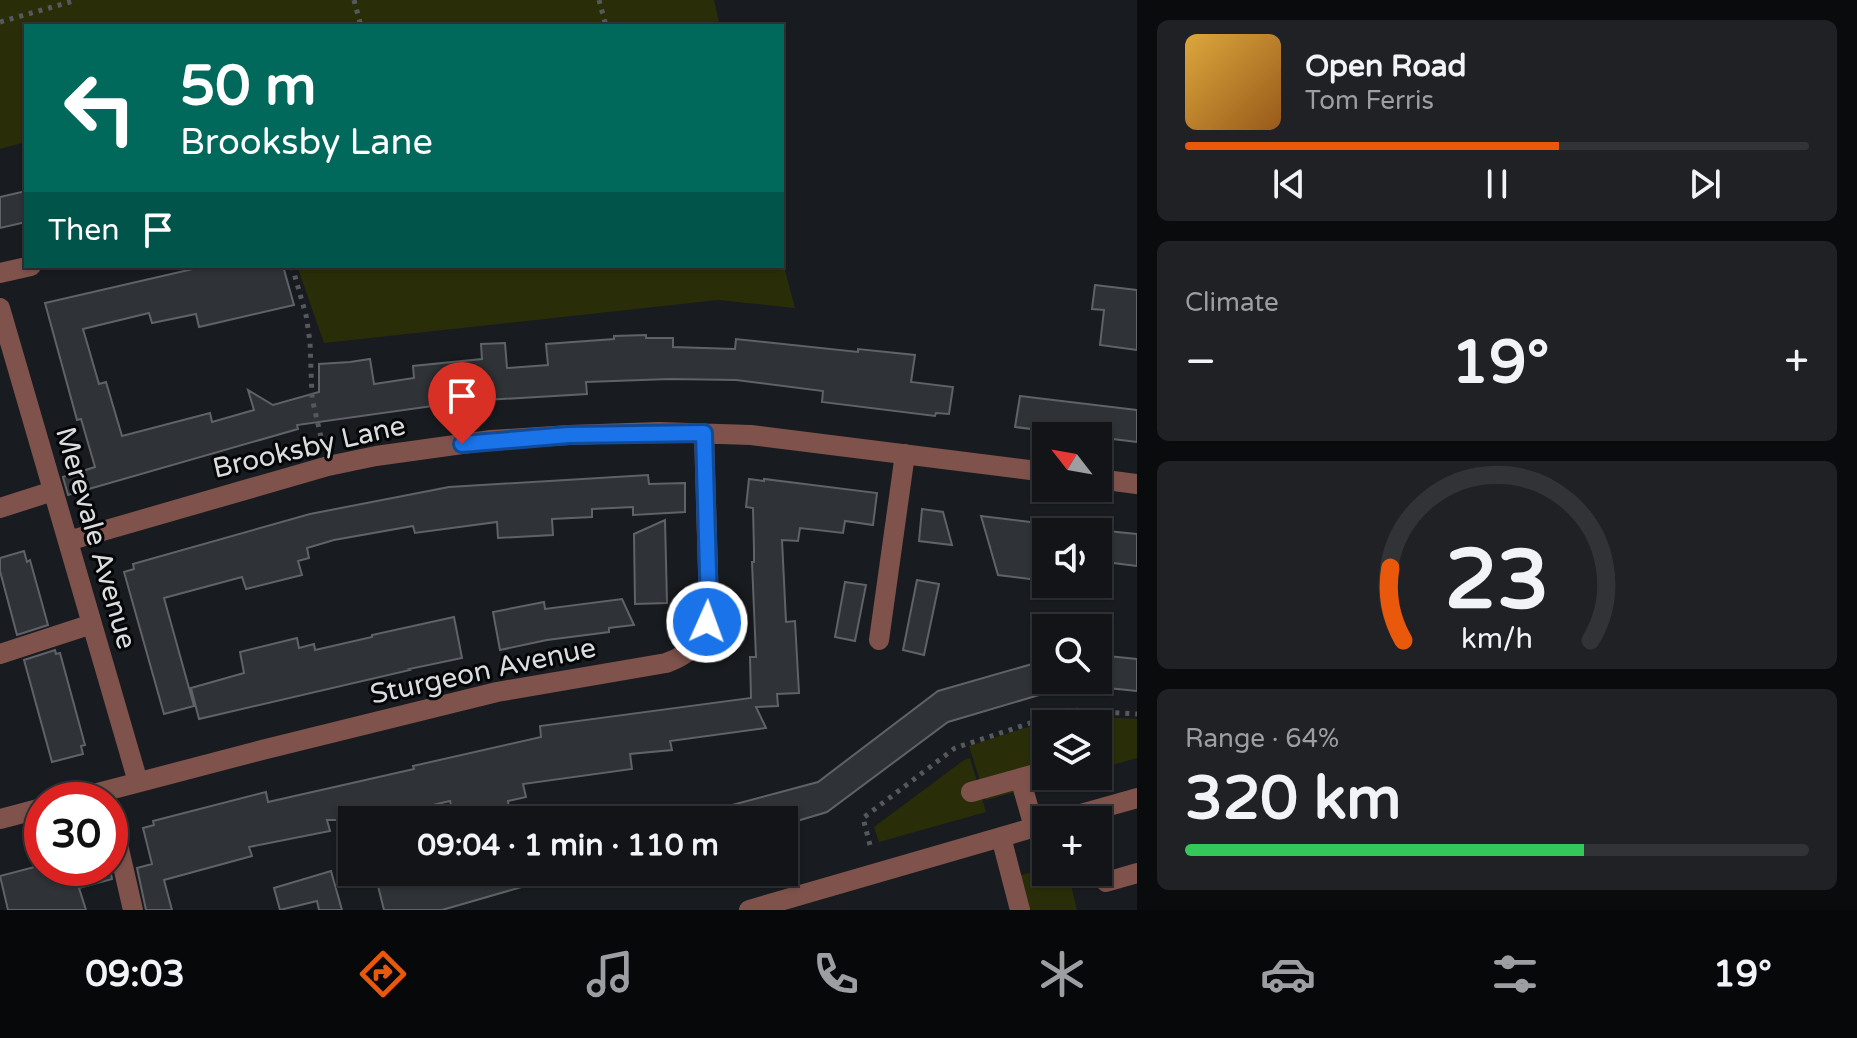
<!DOCTYPE html>
<meta charset="utf-8">
<style>
:root{--surface:#121417;--page:#1f2124;--text:#f1f3f6;--muted:#9c9ea1;--line:#313336;--accent:#ea580c}
body{margin:0;font-family:"Varela Round",sans-serif;background:var(--page);color:var(--text);height:100vh;display:flex;flex-direction:column;font-size:30px;white-space:nowrap}
*{box-sizing:border-box;margin:0}
p{font-size:26px;color:var(--muted)}
.icon{flex:none;width:44px;height:44px;fill:none;stroke:currentColor;stroke-width:2;stroke-linecap:round;stroke-linejoin:round}
.map{position:relative;flex:1;overflow:hidden}
.sheet{display:flex;flex-direction:column;gap:20px;padding:20px;background:#0a0b0d;width:720px}
.sheet>*{flex:none}
.hud{position:absolute;left:24px;top:24px;width:760px;height:244px;border-radius:0px;box-shadow:0 2px 6px #0004,0 0 0 2px var(--line);background:#00695c;color:#fff;overflow:hidden}
.needle{width:52px;rotate:301deg}
.fabs{position:absolute;left:1032px;top:422px;display:grid;gap:16px}
.fabs a{display:grid;place-items:center;width:80px;height:80px;border-radius:0px;background:var(--surface);box-shadow:0 2px 6px #0004,0 0 0 2px var(--line);font-size:40px}
.speed{position:absolute;left:24px;top:782px;display:flex;gap:16px;font-size:40px;font-weight:700;text-align:center}
.speed>*{display:grid;place-content:center;width:104px;height:104px;border-radius:50%;background:var(--surface);box-shadow:0 2px 6px #0004,0 0 0 2px var(--line);line-height:1}
.speed .limit{border:12px solid #d22;background:#fff;color:#111}
.pin{position:absolute;display:grid;place-items:center;width:68px;height:68px;color:#fff;margin:-82px -34px;border-radius:50% 50% 50% 0;rotate:-45deg;box-shadow:0 0 8px #0007}
.pin .icon{rotate:45deg}
.me{position:absolute;width:88px;margin:-44px;rotate:2deg;stroke-linejoin:round;filter:drop-shadow(0 0 6px #0008)}
.turn{display:flex;align-items:center;gap:28px;height:168px;padding:0 24px;font-size:36px}
.turn .icon{width:104px;height:104px;stroke-width:2.5}
.turn b{display:block;font-size:56px;line-height:68px}
.then{display:flex;align-items:center;height:76px;padding:0 24px;background:#0003;gap:16px;font-size:30px}
.big{font-size:60px;font-weight:700;line-height:1.1}
.sheet .tile{flex:1;display:flex;flex-direction:column;justify-content:center;gap:12px;min-width:0;padding:0 28px;border-radius:12px;background:var(--page)}
.sheet .dial{align-items:center;gap:0}
.dial svg{height:208px;overflow:visible;fill:none;stroke:var(--line);stroke-width:7;stroke-linecap:round;text-anchor:middle}
.dial text{fill:var(--text);stroke:none}
.song{display:flex;align-items:center;gap:24px}
.cover{width:96px;height:96px;border-radius:12px;background:linear-gradient(135deg,hsl(40 70% 55%),hsl(30 70% 35%))}
.played{height:8px;border-radius:4px;background:linear-gradient(90deg,var(--accent) 60%,var(--line) 60%)}
.keys{display:flex;justify-content:space-around;direction:ltr}
.heat{display:flex;justify-content:space-between;align-items:center;font-size:44px;direction:ltr}
.charge{height:12px;border-radius:6px;background:linear-gradient(90deg,#34c759 64%,var(--line) 0)}
.trip{position:absolute;left:338px;top:806px;width:460px;height:80px;border-radius:0px;background:var(--surface);box-shadow:0 2px 6px #0004,0 0 0 2px var(--line);font-weight:700;line-height:80px;text-align:center}
.dock{display:flex;height:128px;justify-content:space-around;align-items:center;background:#070809;color:var(--muted)}
.dock .icon{width:56px;height:56px}
.dock .active{color:var(--accent)}
.dock b{font-size:36px;color:var(--text)}
main{display:flex;flex:1;min-height:0}
.map>svg:first-child{display:block}
</style>
<main>
<div class="map">
<svg width="1137" height="910" viewBox="0 0 1137 910">
<rect width="100%" height="100%" fill="#181b1f"/>
<path fill="#292e08" d="M 0,0 L 714,0 L 720,26 L 26,26 L 26,142 L 0,149 Z
M 782,259 L 795,308 L 718,300 L 324,343 L 297,266 L 782,266 Z
M 1066,715 L 1137,719 L 1137,758 L 1098,769 L 1098,724 L 1046,724 L 1046,776 L 1073,776 L 986,800 L 969,746 Z
M 970,758 L 986,812 L 879,842 L 874,827 L 964,760 Z
M 1046,867 L 1046,872 L 1068,872 L 1077,910 L 1026,910 L 1016,877 Z"/>
<path fill="#2f3236" stroke="#5f6367" stroke-width="2" d="M 26,191 L 26,222 L 0,228 L 0,197 Z
M 206,266 L 283,266 L 294,305 L 199,327 L 196,314 L 152,323 L 149,313 L 83,329 L 99,384 L 106,382 L 122,436 L 210,413 L 212,422 L 254,410 L 248,390 L 273,405 L 319,392 L 319,364 L 350,362 L 370,359 L 374,384 L 414,378 L 413,366 L 482,359 L 481,344 L 505,343 L 507,368 L 548,365 L 546,344 L 614,339 L 614,336 L 646,335 L 646,338 L 673,338 L 673,347 L 735,349 L 736,339 L 858,352 L 858,349 L 915,355 L 911,382 L 953,387 L 949,414 L 936,413 L 935,416 L 822,402 L 823,391 L 736,380 L 670,379 L 586,382 L 587,394 L 468,401 L 297,425 L 298,429 L 68,495 L 63,477 L 95,467 L 81,419 L 77,420 L 45,303 Z
M 1095,285 L 1137,290 L 1137,350 L 1100,345 L 1104,310 L 1092,309 Z
M 1020,396 L 1137,410 L 1137,442 L 1015,427 Z
M 648,475 L 649,484 L 685,483 L 685,512 L 633,515 L 633,507 L 592,509 L 592,517 L 552,519 L 553,535 L 498,538 L 497,522 L 415,533 L 413,526 L 334,540 L 307,548 L 309,558 L 298,561 L 302,575 L 246,589 L 242,577 L 164,598 L 194,706 L 164,714 L 124,572 L 134,569 L 133,564 L 310,514 L 449,487 Z
M 749,479 L 764,481 L 764,479 L 877,493 L 873,525 L 845,521 L 843,533 L 800,528 L 798,541 L 782,540 L 786,622 L 795,621 L 799,693 L 777,694 L 778,706 L 756,707 L 766,728 L 670,741 L 672,750 L 630,754 L 632,769 L 523,784 L 526,797 L 508,801 L 509,808 L 454,817 L 450,801 L 370,820 L 327,820 L 330,831 L 249,847 L 252,856 L 164,880 L 172,910 L 146,910 L 137,868 L 152,864 L 143,828 L 154,825 L 153,821 L 266,792 L 268,802 L 414,769 L 413,766 L 541,737 L 540,726 L 751,698 L 750,657 L 756,657 L 752,562 L 754,562 L 754,550 L 753,508 L 746,507 Z
M 922,509 L 943,512 L 952,545 L 919,541 Z
M 981,516 L 1046,524 L 1046,581 L 998,575 Z
M 665,520 L 667,603 L 635,604 L 634,534 Z
M 1098,530 L 1137,534 L 1137,566 L 1098,561 Z
M 24,551 L 27,562 L 30,560 L 48,625 L 17,635 L 0,571 L 0,558 Z
M 917,580 L 939,584 L 924,655 L 903,650 Z
M 845,582 L 866,585 L 855,641 L 835,637 Z
M 622,599 L 634,625 L 609,628 L 609,632 L 547,640 L 500,650 L 493,612 L 544,602 L 545,609 Z
M 454,617 L 462,658 L 409,669 L 410,670 L 199,719 L 191,688 L 244,673 L 240,652 L 297,638 L 299,648 L 314,644 L 315,650 L 372,637 L 372,635 Z
M 55,650 L 56,654 L 60,653 L 85,745 L 81,746 L 83,754 L 52,762 L 24,660 Z
M 1098,655 L 1137,659 L 1137,691 L 1098,687 Z
M 1046,660 L 1046,693 L 948,722 L 827,812 L 784,825 L 784,820 L 703,820 L 702,813 L 818,782 L 938,691 Z
M 42,865 L 42,868 L 110,868 L 112,879 L 79,888 L 86,910 L 8,910 L 0,876 Z
M 331,871 L 342,910 L 319,910 L 317,901 L 280,910 L 274,888 Z
M 462,872 L 552,872 L 553,878 L 442,910 L 384,910 L 378,886 L 425,873 L 428,881 Z"/>
<g fill="none" stroke-linecap="round" stroke-linejoin="round">
<path stroke="#56595c" stroke-width="5" stroke-dasharray="4 6" stroke-linecap="butt" d="M 354,0 L 361,26
M 599,0 L 606,26
M 0,22 L 77,0
M 292,266 L 306,315 L 310,342 L 312,398 L 323,446
M 870,845 L 863,818 L 955,748 L 1070,710 L 1137,714"/>
<path stroke="#7f534c" stroke-width="20" d="M 0,273 L 31,266
M 0,308 L 138,782
M 1098,479 L 1137,484
M 0,508 L 53,491
M 68,541 L 328,466 L 376,456 L 491,440 L 569,435 L 659,432 L 751,435 L 1046,472
M 879,640 L 905,454
M 0,654 L 92,624
M 1020,778 L 1034,827
M 971,792 L 1046,771
M 71,800 L 262,750 L 497,692 L 666,663 C 695,653 705,636 709,606 L 704,433
M 110,810 L 133,910
M 0,819 L 42,808
M 1059,820 L 1137,798
M 1001,837 L 1020,910
M 1098,854 L 1106,882 L 1137,873
M 749,910 L 1046,824"/>
</g>
<g fill="none" stroke-linecap="round" stroke-linejoin="round">
<defs>
<path id="route" d="M 462,444 L 569,435 L 704,433 L 709,606 L 707,622"/>
</defs>
<use href="#route" stroke="#114b97" stroke-width="20"/>
<use href="#route" stroke="#1a73e8" stroke-width="14"/>
</g>
<g text-anchor="middle" dominant-baseline="central" stroke-width="6" stroke-linejoin="round" paint-order="stroke">
<g font-size="28" fill="#dadcde" stroke="#050607">
<text transform="translate(309 447) rotate(-13)">Brooksby Lane</text>
<text transform="translate(96 538) rotate(74)">Merevale Avenue</text>
<text transform="translate(483 671) rotate(-12)">Sturgeon Avenue</text>
</g>
</g>
</svg>
<div class="fabs">
<a><svg class="needle" viewBox="-14 -14 28 28"><path d="M0-13l5 13h-10z" fill="#e53935"/><path d="M0 13l5-13h-10z" fill="#9c9ea1"/></svg></a>
<a><svg class="icon" aria-label="sound" viewBox="0 0 24 24"><path d="M4 9h4l5-4v14l-5-4H4zM17 9q2 3 0 6"/></svg></a>
<a><svg class="icon" aria-label="search" viewBox="0 0 24 24"><circle cx="10" cy="10" r="6"/><path d="M15 15l6 6"/></svg></a>
<a><svg class="icon" aria-label="layers" viewBox="0 0 24 24"><path d="M12 4l9 5-9 5-9-5zM3 14l9 5 9-5"/></svg></a>
<a>+</a>
</div>
<div class="speed"><div class="limit">30</div></div>
<div class="pin" style="left:462px;top:444px;background:#d93025"><svg class="icon" aria-label="arrive" viewBox="0 0 24 24"><path d="M6 21V4h12l-3 4 3 4H6"/></svg></div>
<svg class="me" style="left:707px;top:622px" viewBox="-20 -20 40 40"><circle r="17" fill="#1a73e8" stroke="#fff" stroke-width="3"/><path d="M0-11L8 9 0 5-8 9z" fill="#fff"/></svg>
<div class="trip">09:04 · 1 min · 110 m</div>
<div class="hud">
<div class="turn"><svg class="icon" aria-label="left" viewBox="0 0 24 24"><path d="M17 20v-9H6M10 6l-5 5 5 5"/></svg><div><b>50 m</b>Brooksby Lane</div></div>
<div class="then">Then<svg class="icon" aria-label="arrive" viewBox="0 0 24 24"><path d="M6 21V4h12l-3 4 3 4H6"/></svg></div>
</div>
</div>
<section class="sheet">
<div class="tile">
<div class="song"><i class="cover"></i><div><b>Open Road</b><p>Tom Ferris</p></div></div>
<div class="played"></div>
<div class="keys"><svg class="icon" aria-label="previous" viewBox="0 0 24 24"><path d="M18 5L8 12l10 7zM5 5v14"/></svg><svg class="icon" aria-label="pause" viewBox="0 0 24 24"><path d="M8 5v14M16 5v14"/></svg><svg class="icon" aria-label="next" viewBox="0 0 24 24"><path d="M6 5l10 7-10 7zM19 5v14"/></svg></div>
</div>
<div class="tile"><p>Climate</p>
<div class="heat"><a>−</a><b class="big">19°</b><a>+</a></div>
</div>
<div class="tile dial"><svg viewBox="0 0 100 80">
<path d="M14 69A42 42 0 1 1 86 69"/>
<path d="M14 69A42 42 0 0 1 9 41" stroke="#ea580c"/>
<text x="50" y="56" font-size="32" font-weight="700">23</text>
<text x="50" y="72" font-size="11">km/h</text>
</svg></div>
<div class="tile"><p>Range · 64%</p><b class="big">320 km</b><div class="charge"></div></div>
</section>
</main>
<nav class="dock">
<b>09:03</b>
<svg class="icon active" aria-label="directions" viewBox="0 0 24 24"><path d="M12 3l9 9-9 9-9-9zM9 14v-3h6M13 9l2 2-2 2"/></svg>
<svg class="icon" aria-label="music" viewBox="0 0 24 24"><path d="M9 18V5l10-2v13"/><circle cx="6" cy="18" r="3"/><circle cx="16" cy="16" r="3"/></svg>
<svg class="icon" aria-label="phone" viewBox="0 0 24 24"><path d="M5 4h4l2 5-3 2q2 4 5 5l2-3 5 2v4C11 20 4 13 5 4z"/></svg>
<svg class="icon" aria-label="climate" viewBox="0 0 24 24"><path d="M12 3v18M4 7l16 10M4 17L20 7"/></svg>
<svg class="icon" aria-label="car" viewBox="0 0 24 24"><path d="M5 17H2v-5l4-1 3-4h7l3 4 3 1v5h-3M9 17h6M6 11h13"/><circle cx="7" cy="17" r="2"/><circle cx="17" cy="17" r="2"/></svg>
<svg class="icon" aria-label="filters" viewBox="0 0 24 24"><path d="M4 7h16M4 17h16"/><circle cx="9" cy="7" r="2"/><circle cx="15" cy="17" r="2"/></svg>
<b>19°</b>
</nav>
